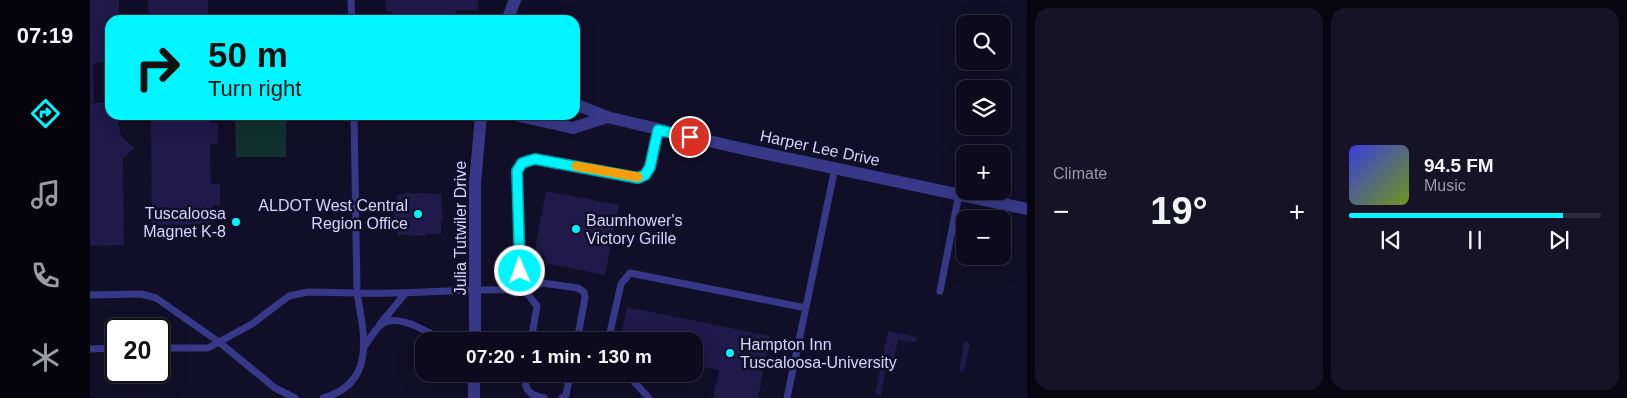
<!DOCTYPE html>
<meta charset="utf-8">
<style>
:root{--surface:#0d0a1d;--page:#161326;--text:#f1f3f6;--muted:#9a9aa4;--line:#2d2b3b;--accent:#00f5ff}
body{margin:0;font-family:Helvetica,sans-serif;background:var(--page);color:var(--text);height:100vh;display:flex;flex-direction:column;font-size:19px;white-space:nowrap}
*{box-sizing:border-box;margin:0}
p{font-size:16px;color:var(--muted)}
.icon{flex:none;width:28px;height:28px;fill:none;stroke:currentColor;stroke-width:2;stroke-linecap:round;stroke-linejoin:round}
.map{position:relative;flex:1;overflow:hidden}
.details{display:flex;flex-direction:column;gap:8px;padding:8px;background:#070610;width:600px}
.details>*{flex:none}
.guide{position:absolute;left:15px;top:15px;width:475px;height:105px;border-radius:15px;box-shadow:0 5px 20px #0002,0 0 0 1px var(--line);background:#00f5ff;color:#111;overflow:hidden}
.controls{position:absolute;left:866px;top:15px;display:grid;gap:10px}
.controls a{display:grid;place-items:center;width:55px;height:55px;border-radius:10px;background:var(--surface);box-shadow:0 5px 20px #0002,0 0 0 1px var(--line);font-size:25px}
.speed{position:absolute;left:15px;top:318px;display:flex;gap:10px;font-size:25px;font-weight:700;text-align:center}
.speed>*{display:grid;place-content:center;width:65px;height:65px;border-radius:50%;background:var(--surface);box-shadow:0 5px 20px #0002,0 0 0 1px var(--line);line-height:1}
.speed .limit{border:2px solid #111;border-radius:8px;background:#fff;color:#111}
.pin{position:absolute;display:grid;place-items:center;width:42px;height:42px;color:#fff;margin:-21px;border:2px solid #fff;border-radius:50%;box-shadow:0 1px 5px #0007}
.me{position:absolute;width:55px;margin:-28px;rotate:358deg;stroke-linejoin:round;filter:drop-shadow(0 0 4px #0008)}
.turn{display:flex;align-items:center;gap:18px;height:105px;padding:0 20px;font-size:22px}
.turn .icon{width:65px;height:65px;stroke-width:2.5}
.turn b{display:block;font-size:35px;line-height:42px}
.big{font-size:38px;font-weight:700;line-height:1.1}
.details .card{flex:1;display:flex;flex-direction:column;justify-content:center;gap:8px;min-width:0;padding:0 18px;border-radius:15px;background:var(--page)}
.song{display:flex;align-items:center;gap:15px}
.cover{width:60px;height:60px;border-radius:8px;background:linear-gradient(135deg,hsl(240 70% 55%),hsl(80 70% 35%))}
.played{height:5px;border-radius:2px;background:linear-gradient(90deg,var(--accent) 85%,var(--line) 85%)}
.keys{display:flex;justify-content:space-around;direction:ltr}
.heat{display:flex;justify-content:space-between;align-items:center;font-size:28px;direction:ltr}
.details .tiles{flex:1;display:grid;gap:8px;grid-template-columns:repeat(2,1fr)}
.trip{position:absolute;left:325px;top:332px;width:288px;height:50px;border-radius:15px;background:var(--surface);box-shadow:0 5px 20px #0002,0 0 0 1px var(--line);font-weight:700;line-height:50px;text-align:center}
main{display:flex;flex:1;min-height:0}
.tab-bar{display:flex;flex-direction:column;width:90px;justify-content:space-around;align-items:center;background:#05040c;color:var(--muted)}
.tab-bar .icon{width:35px;height:35px}
.tab-bar .active{color:var(--accent)}
.tab-bar b{font-size:22px;color:var(--text)}
.map>svg:first-child{display:block}
</style>
<main>
<nav class="tab-bar">
<b>07:19</b>
<svg class="icon active" aria-label="directions" viewBox="0 0 24 24"><path d="M12 3l9 9-9 9-9-9zM9 14v-3h6M13 9l2 2-2 2"/></svg>
<svg class="icon" aria-label="music" viewBox="0 0 24 24"><path d="M9 18V5l10-2v13"/><circle cx="6" cy="18" r="3"/><circle cx="16" cy="16" r="3"/></svg>
<svg class="icon" aria-label="phone" viewBox="0 0 24 24"><path d="M5 4h4l2 5-3 2q2 4 5 5l2-3 5 2v4C11 20 4 13 5 4z"/></svg>
<svg class="icon" aria-label="climate" viewBox="0 0 24 24"><path d="M12 3v18M4 7l16 10M4 17L20 7"/></svg>
</nav>
<div class="map">
<svg width="937" height="398" viewBox="0 0 937 398">
<rect width="100%" height="100%" fill="#110e27"/>
<path fill="#11312e" d="M 134,115 L 207,115 L 196,119 L 196,157 L 146,157 L 145,120 Z"/>
<path fill="#201949" d="M 0,0 L 29,0 L 29,20 L 20,20 L 20,57 L 15,62 L 6,63 L 3,66 L 4,103 L 20,103 L 20,115 L 27,115 L 31,136 L 44,148 L 33,159 L 34,245 L 0,246 Z
M 58,0 L 118,0 L 118,20 L 59,20 Z
M 296,0 L 388,0 L 388,10 L 366,10 L 366,20 L 302,20 L 302,11 L 296,11 Z
M 61,115 L 120,115 L 120,123 L 128,123 L 128,144 L 120,144 L 121,184 L 130,184 L 130,206 L 123,206 L 123,224 L 62,225 Z
M 456,191 L 529,205 L 515,275 L 454,263 L 455,256 L 444,254 Z
M 318,193 L 351,194 L 353,221 L 351,221 L 351,234 L 336,234 L 336,236 L 308,235 L 308,225 L 304,225 L 304,205 L 307,205 L 307,195 Z
M 537,307 L 680,336 L 668,398 L 623,398 L 629,370 L 604,365 L 604,341 L 530,341 Z
M 798,331 L 827,337 L 825,343 L 808,340 L 802,368 L 796,367 L 791,395 L 785,394 Z
M 874,342 L 880,343 L 874,372 L 869,371 Z"/>
<g fill="none" stroke-linecap="round" stroke-linejoin="round">
<path stroke="#373988" stroke-width="7" d="M 261,0 L 262,20
M 264,115 L 267,293 C 320,295 373,288 426,290 L 430,271 L 427,171 L 432,163 L 445,159 L 548,177 L 555,175 L 559,167 L 568,130
M 426,290 L 436,292 L 447,306 L 441,341
M 850,291 L 869,194
M 436,292 L 452,283 L 488,288 L 494,292 L 495,298 L 487,341
M 0,295 L 51,294 L 66,298 L 129,342 L 185,388 L 205,398
M 290,324 L 314,295
M 518,341 L 531,284 L 540,273 L 716,308
M 275,346 C 281,337 288,323 299,321 C 315,318 341,333 353,341
M 69,348 L 118,348 L 162,324 L 199,296 L 218,292 L 267,293 C 274,334 287,383 233,398
M 0,349 L 26,348
M 436,374 C 433,389 439,395 454,398
M 537,374 L 559,398
M 472,398 L 476,395 L 480,374
M 697,398 L 745,168"/>
<path stroke="#373988" stroke-width="12" d="M 485,104 L 517,117 L 649,148 L 937,209
M 425,115 L 483,128 L 517,117"/>
<path stroke="#373988" stroke-width="12" d="M 417,20 L 425,0
M 385,341 L 385,184 L 391,115
M 384,398 L 384,374"/>
</g>
<g fill="none" stroke-linecap="round" stroke-linejoin="round">
<defs>
<path id="route" d="M 430,271 L 427,171 L 432,163 L 445,159 L 548,178 L 555,175 L 560,167 L 568,130 L 600,137"/>
</defs>
<use href="#route" stroke="#009fa6" stroke-width="12"/>
<use href="#route" stroke="#00f5ff" stroke-width="9"/>
<path stroke="#f59e0b" stroke-width="9" d="M 486,166 L 548,177"/>
</g>
<g fill="#00f5ff" stroke="#110e27" stroke-width="2">
<circle cx="328" cy="214" r="5"/>
<circle cx="146" cy="222" r="5"/>
<circle cx="486" cy="229" r="5"/>
<circle cx="640" cy="353" r="5"/>
</g>
<g text-anchor="middle" dominant-baseline="central" stroke-width="5" stroke-linejoin="round" paint-order="stroke">
<g font-size="16" fill="#d6d4ff" stroke="#110e27">
<text transform="translate(730 148) rotate(12)">Harper Lee Drive</text>
<text transform="translate(370 228) rotate(-90)">Julia Tutwiler Drive</text>
</g>
<g font-size="16" fill="#d6d4ff" stroke="#110e27" text-anchor="end">
<text x="318" y="205">ALDOT West Central<tspan x="318" dy="18">Region Office</tspan></text>
<text x="136" y="213">Tuscaloosa<tspan x="136" dy="18">Magnet K-8</tspan></text>
<text x="496" y="220" text-anchor="start">Baumhower's<tspan x="496" dy="18">Victory Grille</tspan></text>
<text x="650" y="344" text-anchor="start">Hampton Inn<tspan x="650" dy="18">Tuscaloosa-University</tspan></text>
</g>
</g>
</svg>
<div class="controls">
<a><svg class="icon" aria-label="search" viewBox="0 0 24 24"><circle cx="10" cy="10" r="6"/><path d="M15 15l6 6"/></svg></a>
<a><svg class="icon" aria-label="layers" viewBox="0 0 24 24"><path d="M12 4l9 5-9 5-9-5zM3 14l9 5 9-5"/></svg></a>
<a>+</a>
<a>−</a>
</div>
<div class="speed"><div class="limit">20</div></div>
<div class="pin" style="left:600px;top:137px;background:#d93025"><svg class="icon" aria-label="arrive" viewBox="0 0 24 24"><path d="M6 21V4h12l-3 4 3 4H6"/></svg></div>
<svg class="me" style="left:430px;top:271px" viewBox="-20 -20 40 40"><circle r="17" fill="#00f5ff" stroke="#fff" stroke-width="3"/><path d="M0-11L8 9 0 5-8 9z" fill="#fff"/></svg>
<div class="trip">07:20 · 1 min · 130 m</div>
<div class="guide">
<div class="turn"><svg class="icon" aria-label="right" viewBox="0 0 24 24"><path d="M7 20v-9h11M14 6l5 5-5 5"/></svg><div><b>50 m</b>Turn right</div></div>
</div>
</div>
<section class="details">
<div class="tiles">
<div class="card"><p>Climate</p>
<div class="heat"><a>−</a><b class="big">19°</b><a>+</a></div>
</div>
<div class="card">
<div class="song"><i class="cover"></i><div><b>94.5 FM</b><p>Music</p></div></div>
<div class="played"></div>
<div class="keys"><svg class="icon" aria-label="previous" viewBox="0 0 24 24"><path d="M18 5L8 12l10 7zM5 5v14"/></svg><svg class="icon" aria-label="pause" viewBox="0 0 24 24"><path d="M8 5v14M16 5v14"/></svg><svg class="icon" aria-label="next" viewBox="0 0 24 24"><path d="M6 5l10 7-10 7zM19 5v14"/></svg></div>
</div>
</div>
</section>
</main>
